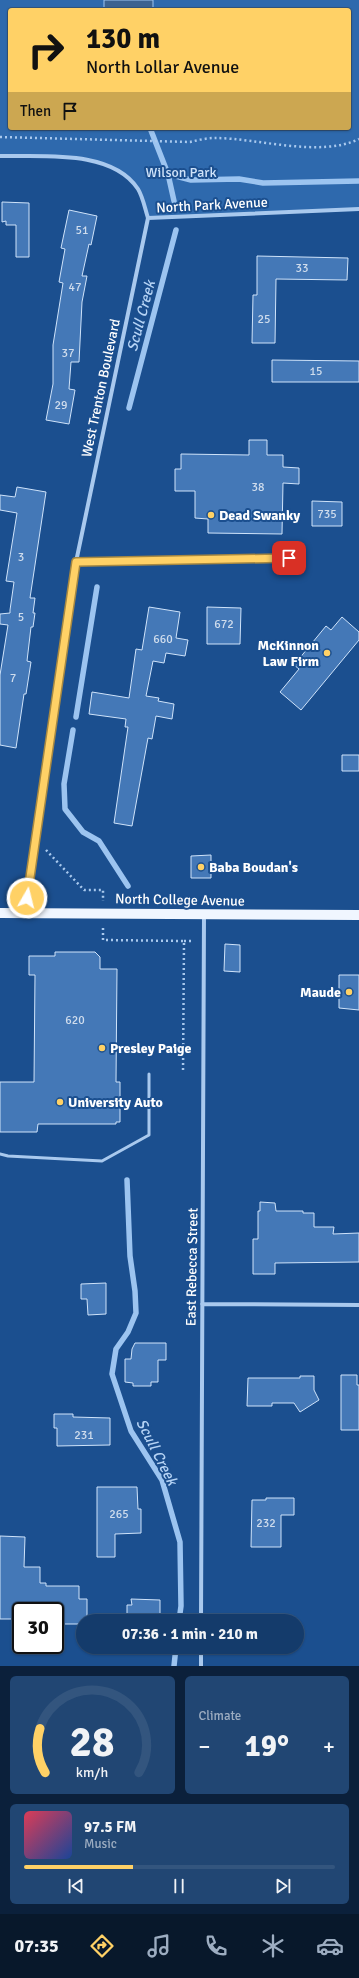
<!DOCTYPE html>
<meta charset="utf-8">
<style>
:root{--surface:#143b6b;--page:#214673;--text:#f1f3f6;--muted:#9dadc1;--line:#33557e;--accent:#ffd166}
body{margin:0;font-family:Signika,sans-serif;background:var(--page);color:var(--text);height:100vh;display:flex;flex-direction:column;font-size:15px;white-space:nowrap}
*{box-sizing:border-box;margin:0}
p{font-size:13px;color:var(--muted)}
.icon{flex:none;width:22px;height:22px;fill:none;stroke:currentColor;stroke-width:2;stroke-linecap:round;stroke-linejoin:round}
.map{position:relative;height:1666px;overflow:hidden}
.details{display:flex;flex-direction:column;gap:10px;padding:10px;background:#0b203b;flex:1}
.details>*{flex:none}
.top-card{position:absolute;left:8px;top:8px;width:343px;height:122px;border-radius:4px;box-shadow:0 1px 3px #0004,0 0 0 1px var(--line);background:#ffd166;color:#111;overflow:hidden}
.speed{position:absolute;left:12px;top:1602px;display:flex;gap:8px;font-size:20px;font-weight:700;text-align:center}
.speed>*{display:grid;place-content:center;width:52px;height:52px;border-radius:50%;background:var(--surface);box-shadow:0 1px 3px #0004,0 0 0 1px var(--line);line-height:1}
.speed .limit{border:2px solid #111;border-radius:6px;background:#fff;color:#111}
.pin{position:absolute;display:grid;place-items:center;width:34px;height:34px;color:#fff;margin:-17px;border-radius:8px;box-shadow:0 2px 6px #0006}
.me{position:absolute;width:44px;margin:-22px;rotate:8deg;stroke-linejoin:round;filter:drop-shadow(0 0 3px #0008)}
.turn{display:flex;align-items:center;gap:14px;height:84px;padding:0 12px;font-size:18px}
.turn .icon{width:52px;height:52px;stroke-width:2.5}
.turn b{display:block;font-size:28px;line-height:34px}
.then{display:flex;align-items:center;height:38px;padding:0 12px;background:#0003;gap:8px;font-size:15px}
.big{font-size:30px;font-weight:700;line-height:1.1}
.details .tile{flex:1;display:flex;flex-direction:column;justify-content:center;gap:6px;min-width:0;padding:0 14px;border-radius:6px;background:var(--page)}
.details .dial{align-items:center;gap:0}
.dial svg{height:104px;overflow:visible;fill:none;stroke:var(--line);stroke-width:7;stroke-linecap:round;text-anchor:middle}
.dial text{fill:var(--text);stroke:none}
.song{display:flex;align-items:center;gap:12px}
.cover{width:48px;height:48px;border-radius:6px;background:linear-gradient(135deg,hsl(350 70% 55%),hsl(220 70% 35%))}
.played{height:4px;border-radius:2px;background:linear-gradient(90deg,var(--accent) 35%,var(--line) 35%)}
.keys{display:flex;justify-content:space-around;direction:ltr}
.heat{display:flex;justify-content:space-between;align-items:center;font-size:22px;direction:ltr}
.details .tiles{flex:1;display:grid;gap:10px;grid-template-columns:1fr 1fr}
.tile:last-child{grid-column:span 2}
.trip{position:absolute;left:76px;top:1614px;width:228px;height:40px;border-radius:20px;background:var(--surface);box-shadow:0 1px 3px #0004,0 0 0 1px var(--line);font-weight:700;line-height:40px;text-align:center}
.tabs{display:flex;height:64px;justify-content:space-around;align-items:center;background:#08182b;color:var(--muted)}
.tabs .icon{width:28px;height:28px}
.tabs .current{color:var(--accent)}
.tabs b{font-size:18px;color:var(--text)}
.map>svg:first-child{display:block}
</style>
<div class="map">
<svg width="359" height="1666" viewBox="0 0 359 1666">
<rect width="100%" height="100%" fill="#1b4f8f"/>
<path fill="#2e69ad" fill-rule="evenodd" d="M 0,0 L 359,0 L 359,209 L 148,218 L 138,190 L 129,180 L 107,164 L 90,159 L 0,156 ZM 10,10 L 349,10 L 349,128 L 10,128 Z"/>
<path fill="#3c6290" stroke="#9cc4f0" d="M 104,0 L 153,0 L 153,10 L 104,10 Z"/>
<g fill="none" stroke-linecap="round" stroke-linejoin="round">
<path stroke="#9cc4f0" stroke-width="5.5" d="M 150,128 L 168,174 L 174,201
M 168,174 L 191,180 L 239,179 L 263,183 L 359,181
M 129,408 L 176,230
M 76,717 L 97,587
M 73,730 L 64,784 L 65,809 L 83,832 L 99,841 L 128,886
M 127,1180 L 130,1256 L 135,1291 L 136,1313 L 128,1332 L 116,1349 L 112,1374 L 131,1431 L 162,1480 L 180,1542 L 181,1606 L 179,1621
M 174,1666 L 176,1647"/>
</g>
<path fill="#4478b7" stroke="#cfe3fa" d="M 2,202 L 29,203 L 29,257 L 16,257 L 16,225 L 6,225 L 6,221 L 2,222 Z
M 69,210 L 97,216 L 91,245 L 89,244 L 82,276 L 87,276 L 82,302 L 79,362 L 71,362 L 69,389 L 75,390 L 69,424 L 46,420 L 53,384 L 53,345 L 63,283 L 59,282 L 65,249 L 61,248 Z
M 257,256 L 348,258 L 347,280 L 276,279 L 275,343 L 252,343 L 253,295 L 257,295 Z
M 272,360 L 359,361 L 359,382 L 272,382 Z
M 249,440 L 267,440 L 267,455 L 283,455 L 283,467 L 299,468 L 299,484 L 283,483 L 282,534 L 208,533 L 208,519 L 195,518 L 195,491 L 175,491 L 175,469 L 181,469 L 181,454 L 249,455 Z
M 17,487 L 46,492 L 30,598 L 35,598 L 33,613 L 35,613 L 33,627 L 31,627 L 27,661 L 31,662 L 26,694 L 24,694 L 16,748 L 0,745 L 0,675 L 8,625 L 0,624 L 0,614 L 10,613 L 10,610 L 14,582 L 6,581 L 17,513 L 0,510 L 0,495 L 15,497 Z
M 312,501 L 342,502 L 342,526 L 312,526 Z
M 149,607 L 180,612 L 176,638 L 188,640 L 185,656 L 166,653 L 164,663 L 153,661 L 146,696 L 159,698 L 158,701 L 174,704 L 172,719 L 156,716 L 152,739 L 148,738 L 132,826 L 114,823 L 128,727 L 125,727 L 126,719 L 89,714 L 92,692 L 129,698 L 136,649 L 142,650 Z
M 207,607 L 241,608 L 240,644 L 207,644 Z
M 342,617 L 359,632 L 359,640 L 301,710 L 280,692 L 299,669 L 294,665 L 326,626 L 331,630 Z
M 342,755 L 359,755 L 359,771 L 342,771 Z
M 211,855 L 211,878 L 191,878 L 191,856 Z
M 225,944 L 240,945 L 240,972 L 224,971 Z
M 55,952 L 95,952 L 100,957 L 100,969 L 117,969 L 116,1082 L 120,1082 L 120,1122 L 116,1122 L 116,1124 L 38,1124 L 37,1132 L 0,1132 L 0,1082 L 34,1082 L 35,975 L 29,975 L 29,956 L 55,956 Z
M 339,975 L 359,975 L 359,1010 L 339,1008 Z
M 260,1202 L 275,1203 L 276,1211 L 303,1211 L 303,1213 L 314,1213 L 314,1227 L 334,1227 L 333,1234 L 359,1233 L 359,1262 L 275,1263 L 275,1274 L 253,1274 L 253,1239 L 258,1239 L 258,1211 L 260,1211 Z
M 106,1283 L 106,1314 L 88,1315 L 87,1299 L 81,1299 L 81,1284 Z
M 135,1343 L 166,1343 L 166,1360 L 158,1360 L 158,1382 L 151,1382 L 151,1386 L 133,1386 L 133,1383 L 125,1382 L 125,1359 L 131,1359 L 132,1349 Z
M 341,1375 L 357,1375 L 357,1385 L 359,1385 L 359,1430 L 341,1430 Z
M 300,1376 L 314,1376 L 314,1390 L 319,1400 L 300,1412 L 294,1403 L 272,1403 L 272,1406 L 247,1406 L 248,1378 L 300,1378 Z
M 54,1414 L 73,1414 L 73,1417 L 110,1418 L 110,1445 L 57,1446 L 57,1428 L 54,1428 Z
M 97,1487 L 137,1487 L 138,1509 L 141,1509 L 141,1533 L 115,1534 L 115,1557 L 97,1557 Z
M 266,1498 L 294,1498 L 294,1515 L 281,1515 L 281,1547 L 251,1547 L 252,1500 L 266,1500 Z
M 0,1536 L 25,1537 L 24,1567 L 40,1567 L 40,1583 L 46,1583 L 46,1586 L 79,1586 L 79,1599 L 87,1599 L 87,1621 L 83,1621 L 83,1624 L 64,1624 L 64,1612 L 59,1611 L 21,1611 L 21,1619 L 0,1619 Z
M 131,1599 L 160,1600 L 160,1621 L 127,1621 L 127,1605 L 132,1605 Z"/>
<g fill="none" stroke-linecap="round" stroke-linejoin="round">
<path stroke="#a9c9ee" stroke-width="2.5" stroke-dasharray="2 3" stroke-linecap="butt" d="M 0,137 L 190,142 C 198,140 207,138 215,138 C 257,138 320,158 359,139
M 46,850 L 84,890 L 103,890 L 103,901
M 103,928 L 103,940 L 184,941 L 183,1073
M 184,941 L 193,941"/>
<path stroke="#a9c9ee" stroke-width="3" d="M 0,1154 L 8,1156 L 102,1161 L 149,1135 L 149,1074"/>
<path stroke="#a9c9ee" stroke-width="4" d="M 0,156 C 42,157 112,149 138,189 C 143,197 145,209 148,218
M 148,218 L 359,209
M 76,562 L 289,558
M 25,913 L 76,562 L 148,218
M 202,1304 L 359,1305
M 201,1621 L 204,914
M 201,1666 L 201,1647"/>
<path stroke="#f0f6ff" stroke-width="10" d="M 0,913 L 359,915"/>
</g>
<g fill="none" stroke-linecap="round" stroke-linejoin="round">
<defs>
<path id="route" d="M 27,898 L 76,562 L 289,558"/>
</defs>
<use href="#route" stroke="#a68842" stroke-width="10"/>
<use href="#route" stroke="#ffd166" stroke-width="7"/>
</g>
<g fill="#ffd166" stroke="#1b4f8f" stroke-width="1.5">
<circle cx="211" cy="515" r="4"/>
<circle cx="327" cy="653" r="4"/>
<circle cx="201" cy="867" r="4"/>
<circle cx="349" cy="992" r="4"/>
<circle cx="102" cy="1048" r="4"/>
<circle cx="60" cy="1102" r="4"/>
</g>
<g text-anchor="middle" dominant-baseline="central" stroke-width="4" stroke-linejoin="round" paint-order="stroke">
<g font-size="12" fill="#d0dded">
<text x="82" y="230">51</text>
<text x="302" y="268">33</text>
<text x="75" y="287">47</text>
<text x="264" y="319">25</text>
<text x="68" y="353">37</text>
<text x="316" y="371">15</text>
<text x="61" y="405">29</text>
<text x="258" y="487">38</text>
<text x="327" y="514">735</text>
<text x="21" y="557">3</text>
<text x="21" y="617">5</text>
<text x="224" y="624">672</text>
<text x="163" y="639">660</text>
<text x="13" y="678">7</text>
<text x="75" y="1020">620</text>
<text x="84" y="1435">231</text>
<text x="119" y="1514">265</text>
<text x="266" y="1523">232</text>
</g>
<g font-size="14" fill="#cfe3fa" stroke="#1b4f8f">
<text x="181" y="172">Wilson Park</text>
</g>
<g font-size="14" fill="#fff" stroke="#1b4f8f">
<text transform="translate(212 205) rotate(-3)">North Park Avenue</text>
<text transform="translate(101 388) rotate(-78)">West Trenton Boulevard</text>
<text transform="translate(180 900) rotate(1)">North College Avenue</text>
<text transform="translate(192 1267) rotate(-89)">East Rebecca Street</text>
</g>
<g font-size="14" font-weight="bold" fill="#fff" stroke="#1b4f8f" text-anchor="start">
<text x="219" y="515">Dead Swanky</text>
<text x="319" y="645" text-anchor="end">McKinnon<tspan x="319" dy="16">Law Firm</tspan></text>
<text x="209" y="867">Baba Boudan's</text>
<text x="341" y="992" text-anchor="end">Maude</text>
<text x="110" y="1048">Presley Paige</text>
<text x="68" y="1102">University Auto</text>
</g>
<g font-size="15" font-style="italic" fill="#b5d3f5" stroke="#1b4f8f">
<text transform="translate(141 316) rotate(-75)">Scull Creek</text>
<text transform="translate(157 1452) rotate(63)">Scull Creek</text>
</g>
</g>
</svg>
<div class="speed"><div class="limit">30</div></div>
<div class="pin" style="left:289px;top:558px;background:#d93025"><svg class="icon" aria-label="arrive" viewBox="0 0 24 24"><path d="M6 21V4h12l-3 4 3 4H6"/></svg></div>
<svg class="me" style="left:27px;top:898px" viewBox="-20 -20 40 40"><circle r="17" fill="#ffd166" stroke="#fff" stroke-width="3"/><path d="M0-11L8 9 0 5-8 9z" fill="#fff"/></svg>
<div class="trip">07:36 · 1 min · 210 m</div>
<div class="top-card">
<div class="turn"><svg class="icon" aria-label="right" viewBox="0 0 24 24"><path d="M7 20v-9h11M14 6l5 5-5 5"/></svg><div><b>130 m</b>North Lollar Avenue</div></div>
<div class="then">Then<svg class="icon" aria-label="arrive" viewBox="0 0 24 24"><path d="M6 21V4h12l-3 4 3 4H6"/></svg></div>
</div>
</div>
<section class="details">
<div class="tiles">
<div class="tile dial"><svg viewBox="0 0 100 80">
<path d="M14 69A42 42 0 1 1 86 69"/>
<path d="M14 69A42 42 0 0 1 10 35" stroke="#ffd166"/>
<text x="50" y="56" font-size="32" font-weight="700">28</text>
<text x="50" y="72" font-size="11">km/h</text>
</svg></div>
<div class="tile"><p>Climate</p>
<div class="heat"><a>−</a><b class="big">19°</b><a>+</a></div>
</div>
<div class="tile">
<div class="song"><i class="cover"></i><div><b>97.5 FM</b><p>Music</p></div></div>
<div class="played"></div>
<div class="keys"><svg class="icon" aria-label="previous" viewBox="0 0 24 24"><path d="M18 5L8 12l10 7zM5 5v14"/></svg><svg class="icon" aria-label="pause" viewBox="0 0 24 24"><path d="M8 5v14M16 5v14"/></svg><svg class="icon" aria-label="next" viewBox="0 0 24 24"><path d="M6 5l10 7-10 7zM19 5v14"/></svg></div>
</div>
</div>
</section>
<nav class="tabs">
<b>07:35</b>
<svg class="icon current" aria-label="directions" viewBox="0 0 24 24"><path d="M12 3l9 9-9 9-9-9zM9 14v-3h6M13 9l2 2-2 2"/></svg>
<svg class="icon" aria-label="music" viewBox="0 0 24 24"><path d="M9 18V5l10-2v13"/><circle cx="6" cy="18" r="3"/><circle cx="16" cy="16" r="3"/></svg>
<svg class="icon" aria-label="phone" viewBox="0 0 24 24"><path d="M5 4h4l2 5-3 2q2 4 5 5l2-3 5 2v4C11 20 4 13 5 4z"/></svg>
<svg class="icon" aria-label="climate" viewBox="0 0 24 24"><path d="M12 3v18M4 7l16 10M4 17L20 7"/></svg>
<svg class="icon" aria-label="car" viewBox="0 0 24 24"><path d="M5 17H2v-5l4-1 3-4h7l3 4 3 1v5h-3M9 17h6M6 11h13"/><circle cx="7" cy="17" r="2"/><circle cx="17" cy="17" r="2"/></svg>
</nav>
